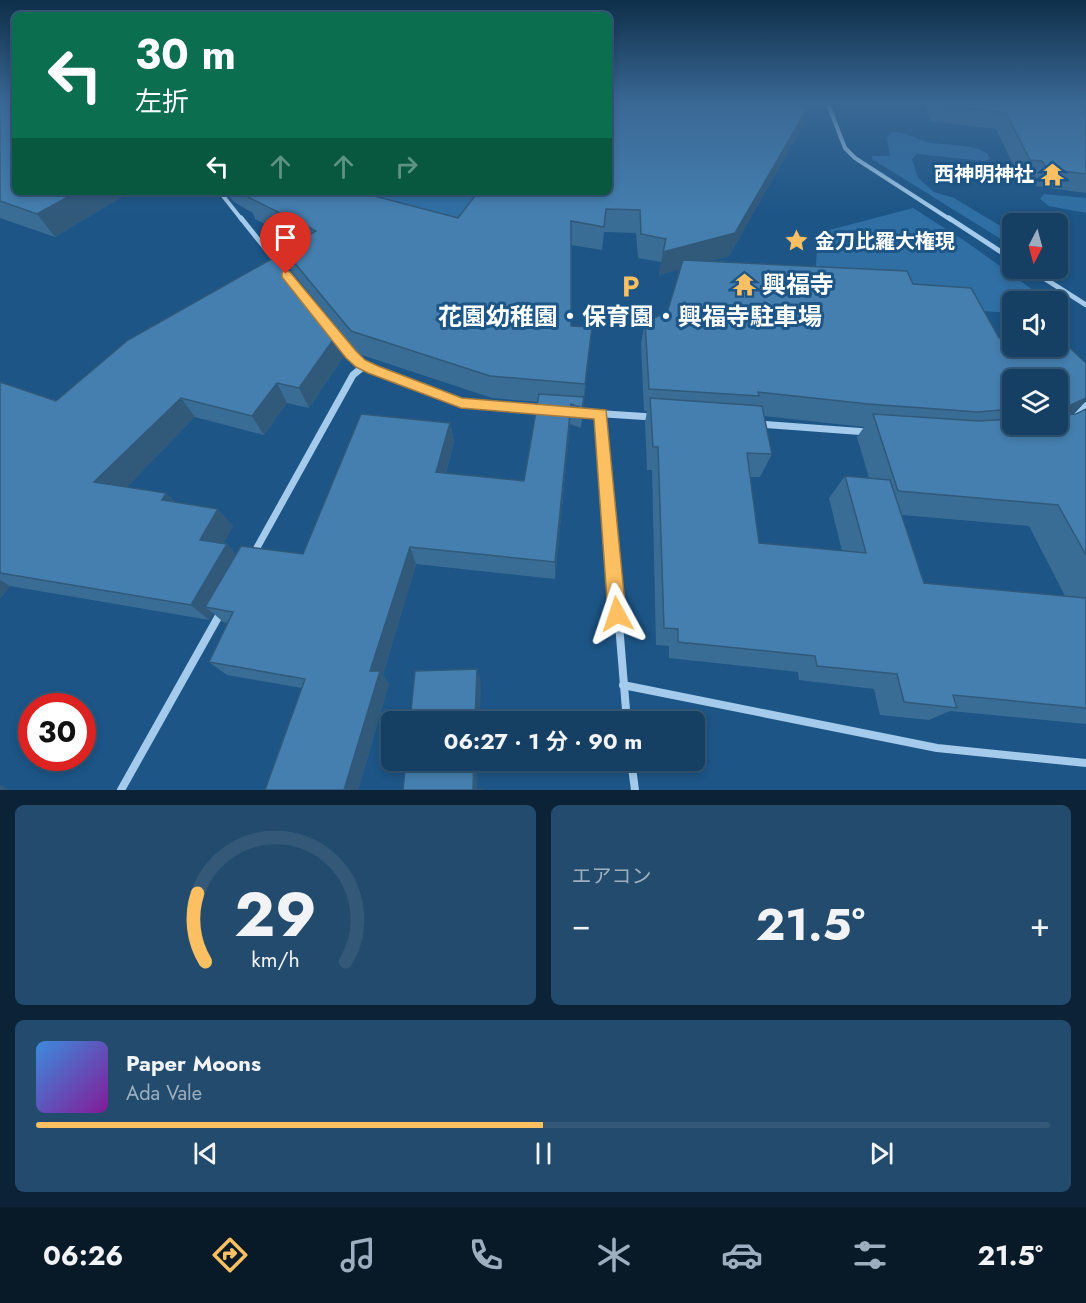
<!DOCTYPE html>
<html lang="ja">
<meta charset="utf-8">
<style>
:root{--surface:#154064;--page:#224b6d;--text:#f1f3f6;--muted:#9dafbf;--line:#345978;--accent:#fcbf61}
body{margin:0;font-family:Jost,"Noto Sans JP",sans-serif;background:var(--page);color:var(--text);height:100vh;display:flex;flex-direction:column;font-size:22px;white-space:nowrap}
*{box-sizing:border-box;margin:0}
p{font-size:20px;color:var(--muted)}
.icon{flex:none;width:33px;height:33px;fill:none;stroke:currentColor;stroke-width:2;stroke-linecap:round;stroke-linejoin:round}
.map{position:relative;height:790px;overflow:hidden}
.sheet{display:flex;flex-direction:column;gap:15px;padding:15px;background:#0c2337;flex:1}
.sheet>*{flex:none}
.banner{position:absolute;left:12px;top:12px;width:600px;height:183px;border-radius:9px;box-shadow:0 3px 9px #0003,0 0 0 2px var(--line);background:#0b6e4f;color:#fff;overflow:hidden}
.needle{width:39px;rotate:186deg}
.buttons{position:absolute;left:1002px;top:213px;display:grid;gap:12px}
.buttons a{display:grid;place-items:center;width:66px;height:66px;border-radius:9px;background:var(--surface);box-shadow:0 3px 9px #0003,0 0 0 2px var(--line);font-size:30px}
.speed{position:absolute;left:18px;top:693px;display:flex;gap:12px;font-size:30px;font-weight:700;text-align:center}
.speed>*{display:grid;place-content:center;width:78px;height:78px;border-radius:50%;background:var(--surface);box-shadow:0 3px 9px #0003,0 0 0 2px var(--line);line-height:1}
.speed .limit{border:9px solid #d22;background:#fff;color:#111}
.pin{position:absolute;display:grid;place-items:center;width:51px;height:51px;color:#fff;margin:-62px -26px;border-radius:50% 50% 50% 0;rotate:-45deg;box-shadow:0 0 6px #0007}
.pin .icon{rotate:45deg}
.me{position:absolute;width:66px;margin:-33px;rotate:355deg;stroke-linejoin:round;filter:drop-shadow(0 0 4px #0008)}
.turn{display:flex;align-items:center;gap:21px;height:126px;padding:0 24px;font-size:27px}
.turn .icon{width:78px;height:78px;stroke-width:2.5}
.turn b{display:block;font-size:42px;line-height:51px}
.lanes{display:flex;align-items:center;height:57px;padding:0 24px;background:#0003;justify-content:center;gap:30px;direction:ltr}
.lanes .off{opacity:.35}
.big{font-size:45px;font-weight:700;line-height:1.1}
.sheet .card{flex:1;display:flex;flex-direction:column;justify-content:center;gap:9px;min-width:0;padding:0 21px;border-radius:9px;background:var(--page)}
.sheet .dial{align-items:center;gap:0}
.dial svg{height:156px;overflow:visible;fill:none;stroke:var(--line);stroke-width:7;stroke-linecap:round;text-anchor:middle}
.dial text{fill:var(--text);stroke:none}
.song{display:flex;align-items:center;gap:18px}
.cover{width:72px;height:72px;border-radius:9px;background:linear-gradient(135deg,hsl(210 70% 55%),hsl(290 70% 35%))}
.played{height:6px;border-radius:3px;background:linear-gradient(90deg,var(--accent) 50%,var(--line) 50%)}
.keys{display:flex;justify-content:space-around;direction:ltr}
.heat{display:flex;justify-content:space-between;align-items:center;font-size:33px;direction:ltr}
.sheet .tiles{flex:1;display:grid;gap:15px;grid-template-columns:1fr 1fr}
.card:last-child{grid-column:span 2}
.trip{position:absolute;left:381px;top:711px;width:324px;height:60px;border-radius:9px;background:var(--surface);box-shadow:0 3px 9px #0003,0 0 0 2px var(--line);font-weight:700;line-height:60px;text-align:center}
.menu{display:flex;height:96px;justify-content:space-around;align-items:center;background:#081a28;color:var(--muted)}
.menu .icon{width:42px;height:42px}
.menu .active{color:var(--accent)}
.menu b{font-size:27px;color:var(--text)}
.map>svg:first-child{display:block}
</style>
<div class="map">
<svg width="1086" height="790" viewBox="0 0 1086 790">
<rect width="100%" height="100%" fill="#1c5586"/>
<path fill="#2f6fa4" d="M 891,132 C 906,132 914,138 927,142 C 947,146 969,143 987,153 L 990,159 L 984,161 L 917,154 L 912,159 L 918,178 L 934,192 L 954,198 L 1012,233 L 1012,246 L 872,159 L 872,156 L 890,156 L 887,138 Z
M 355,192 L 480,192 L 450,231 Z
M 1044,194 L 1086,198 L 1086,213 L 1049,206 L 1040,199 Z
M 913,208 L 968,243 L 1048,301 L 1012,302 L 1012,313 L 874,304 L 813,313 L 818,233 Z"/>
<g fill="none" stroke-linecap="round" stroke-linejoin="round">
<path stroke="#a4cbeb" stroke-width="4" d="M 828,104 L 845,148 L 855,158 L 951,220
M 220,192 L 242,220"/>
<path stroke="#a4cbeb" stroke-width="5" d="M 241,218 L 278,264
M 949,218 L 1012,259
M 1028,268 L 1086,305
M 337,337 L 360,363 L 367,366"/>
<path stroke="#a4cbeb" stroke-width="7" d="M 363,364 L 461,403 L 544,410
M 575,412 L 652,417
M 601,414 L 613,553
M 1076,417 L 1086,406
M 758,424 L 867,432
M 254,553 L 353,375 L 364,366"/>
<path stroke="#a4cbeb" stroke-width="8" d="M 613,551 L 627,722
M 623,685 L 937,748 L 1086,763
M 631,760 L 635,790
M 121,790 L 221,612"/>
</g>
<path fill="#3a6d96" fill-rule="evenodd" d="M 0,104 L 15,192 L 130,192 L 55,237 L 0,218 Z
M 609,104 L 815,104 L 729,256 L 708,261 L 907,271 L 913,284 L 971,288 L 999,338 L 1012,336 L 1012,346 L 1058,346 L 1058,337 L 1086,363 L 1086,401 L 1071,414 L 1076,414 L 1086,409 L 1086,724 L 950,711 L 929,720 L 880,715 L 874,689 L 799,680 L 798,672 L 669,658 L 669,646 L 656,645 L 652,470 L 647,470 L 645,422 L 647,411 L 644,411 L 641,344 L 645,321 L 667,313 L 680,269 L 659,275 L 661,262 L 638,258 L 636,233 L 604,232 L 602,250 L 571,245 L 571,326 L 592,327 L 581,428 L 570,424 L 555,579 L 416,564 L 383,675 L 389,684 L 358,790 L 265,790 L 302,688 L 227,675 L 209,662 L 228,623 L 223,622 L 213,613 L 209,620 L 10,586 L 0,599 L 0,382 L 56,401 L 128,340 L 275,257 L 338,333 L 346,353 L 309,408 L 287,403 L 264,435 L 195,417 L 127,487 L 166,493 L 175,502 L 218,509 L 233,526 L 223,544 L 227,544 L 236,554 L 241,546 L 303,554 L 361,414 L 450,423 L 454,442 L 446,473 L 524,481 L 538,402 L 492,398 L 359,354 L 292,272 L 283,249 L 298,241 L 255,219 L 253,213 L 234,202 L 225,192 L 359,192 L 458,218 L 478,192 L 609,192 ZM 1012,380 L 1058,380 L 1058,424 L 1012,424 ZM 764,416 L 864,427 L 857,437 L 869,478 L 845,476 L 829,498 L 842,551 L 759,543 L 750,477 L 760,477 L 772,454 ZM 902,515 L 1029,526 L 1065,596 L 924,583 Z
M 925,104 L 1086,104 L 1086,193 L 1035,186 L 1031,178 L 1019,177 L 996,129 L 930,121 Z"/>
<path fill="#30597a" d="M 810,104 L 815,104 L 729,256 L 659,275 L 663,252 Z
M 77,192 L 130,192 L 55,237 L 37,214 Z
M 592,327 L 590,350 L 583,406 L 585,384 Z
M 338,333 L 346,353 L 309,408 L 299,388 Z
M 277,383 L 287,403 L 264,435 L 252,416 Z
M 181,398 L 195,417 L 114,501 L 94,482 Z
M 1086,398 L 1086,401 L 1069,416 L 1058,417 L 1071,405 Z
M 571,404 L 570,424 L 555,579 L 555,562 Z
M 450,423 L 454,442 L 441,491 L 436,472 Z
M 166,493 L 183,511 L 162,500 Z
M 218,509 L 233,526 L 216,557 L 200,540 Z
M 227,544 L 242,561 L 205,607 L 213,613 L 209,620 L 191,605 Z
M 410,547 L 416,564 L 383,675 L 389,684 L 358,790 L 344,790 L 370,671 Z
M 0,580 L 10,586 L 0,599 Z
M 477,669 L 481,681 L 480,722 L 475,722 Z
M 474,760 L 478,760 L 477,790 L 473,790 Z
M 0,785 L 11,790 L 0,790 Z"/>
<path fill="#447faf" stroke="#30597a" stroke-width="1.5" d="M 0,104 L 15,104 L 15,192 L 77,192 L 37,214 L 0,201 Z
M 609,104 L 810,104 L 735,233 L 663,252 L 666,239 L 641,234 L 640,210 L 606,209 L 604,227 L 571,221 L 571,326 L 592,327 L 585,384 L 490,376 L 351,331 L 283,249 L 316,231 L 246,196 L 250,194 L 247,192 L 359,192 L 458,218 L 478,192 L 609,192 Z
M 938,104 L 1086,104 L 1086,174 L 1047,169 L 1042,161 L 1030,160 L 1006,113 Z
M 275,257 L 338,333 L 299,388 L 277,383 L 252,416 L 181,398 L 94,482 L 166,493 L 162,500 L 218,509 L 200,540 L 227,544 L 191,605 L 0,573 L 0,382 L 56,401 L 128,340 Z
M 683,260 L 907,271 L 913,284 L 971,288 L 999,338 L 1012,336 L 1012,346 L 1058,346 L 1058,337 L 1086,363 L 1086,398 L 1071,405 L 1058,406 L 1058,380 L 1012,380 L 1012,409 L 978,412 L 868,404 L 758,392 L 759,396 L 649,389 L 645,321 L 667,313 Z
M 539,394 L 584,397 L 582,408 L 571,404 L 555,562 L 410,547 L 370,671 L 380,671 L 344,790 L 265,790 L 305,679 L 209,662 L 233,612 L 205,607 L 241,546 L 303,554 L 361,414 L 450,423 L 436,472 L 524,481 Z
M 650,398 L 762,406 L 772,454 L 747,453 L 759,543 L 866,553 L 845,476 L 890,480 L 924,583 L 1086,598 L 1086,708 L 953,695 L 957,708 L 904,702 L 897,674 L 817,666 L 815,656 L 678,642 L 678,629 L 664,628 L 658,447 L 653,447 Z
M 1086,409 L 1086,555 L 1058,505 L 898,491 L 873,414 L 979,421 L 1012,419 L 1012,424 L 1058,424 L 1058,415 L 1076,414 Z
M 477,669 L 475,722 L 410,722 L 415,671 Z
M 406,760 L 474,760 L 473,790 L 483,789 L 483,790 L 403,790 Z"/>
<linearGradient id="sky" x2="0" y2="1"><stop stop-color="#0f2f4a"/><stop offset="0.48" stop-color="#3a6895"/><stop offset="1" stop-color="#3a6895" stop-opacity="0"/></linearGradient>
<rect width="1086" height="215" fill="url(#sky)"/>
<path fill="#fcbf61" stroke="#a47c3f" stroke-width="1.5" d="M 286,271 L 290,272 L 356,351 L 365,360 L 378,366 L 462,398 L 606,410 L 626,614 L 623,620 L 617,623 L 610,620 L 608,614 L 594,419 L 461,408 L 368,373 L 356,367 L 346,358 L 282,277 L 282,272 Z"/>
<defs>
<symbol id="temple-bare" viewBox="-9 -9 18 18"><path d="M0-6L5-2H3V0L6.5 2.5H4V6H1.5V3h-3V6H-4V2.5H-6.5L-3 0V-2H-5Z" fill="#fcbf61" stroke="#1c5586" stroke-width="2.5" paint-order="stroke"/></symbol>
<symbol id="sight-bare" viewBox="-9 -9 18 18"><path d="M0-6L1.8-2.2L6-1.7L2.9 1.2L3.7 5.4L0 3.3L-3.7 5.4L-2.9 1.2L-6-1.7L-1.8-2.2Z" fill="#fcbf61" stroke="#1c5586" stroke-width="2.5" paint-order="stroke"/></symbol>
<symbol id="parking-bare" viewBox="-9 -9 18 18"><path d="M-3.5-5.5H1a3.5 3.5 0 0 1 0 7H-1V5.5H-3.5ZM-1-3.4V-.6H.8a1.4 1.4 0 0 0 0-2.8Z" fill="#fcbf61" stroke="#1c5586" stroke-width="2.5" paint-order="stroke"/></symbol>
</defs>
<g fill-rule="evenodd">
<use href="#temple-bare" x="1036" y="158" width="33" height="33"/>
<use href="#sight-bare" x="780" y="224" width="33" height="33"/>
<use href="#temple-bare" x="728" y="268" width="33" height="33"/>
<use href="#parking-bare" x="614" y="270" width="33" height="33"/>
</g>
<g text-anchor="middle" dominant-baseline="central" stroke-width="6" stroke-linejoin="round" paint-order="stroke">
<g font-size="20" font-weight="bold" fill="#fff" stroke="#1c5586" text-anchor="end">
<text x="1034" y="174">西神明神社</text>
<text x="815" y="241" text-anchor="start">金刀比羅大権現</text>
</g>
<g font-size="24" font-weight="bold" fill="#fff" stroke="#1c5586" text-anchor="start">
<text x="762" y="284">興福寺</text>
<text x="630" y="316" text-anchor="middle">花園幼稚園・保育園・興福寺駐車場</text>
</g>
</g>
</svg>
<div class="buttons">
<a><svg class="needle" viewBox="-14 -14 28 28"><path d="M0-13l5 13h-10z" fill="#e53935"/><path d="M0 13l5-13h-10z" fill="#9dafbf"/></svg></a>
<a><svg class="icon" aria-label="sound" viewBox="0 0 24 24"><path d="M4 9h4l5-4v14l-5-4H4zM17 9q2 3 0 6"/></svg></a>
<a><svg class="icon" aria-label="layers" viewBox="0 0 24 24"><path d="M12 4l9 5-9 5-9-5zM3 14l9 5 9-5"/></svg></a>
</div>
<div class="speed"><div class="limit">30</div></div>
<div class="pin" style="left:286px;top:274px;background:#d93025"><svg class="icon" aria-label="arrive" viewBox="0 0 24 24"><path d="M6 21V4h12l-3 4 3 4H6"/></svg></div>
<svg class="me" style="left:617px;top:614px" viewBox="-20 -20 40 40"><path d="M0-17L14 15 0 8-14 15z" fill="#fcbf61" stroke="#fff" stroke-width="4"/></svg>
<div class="trip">06:27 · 1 分 · 90 m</div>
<div class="banner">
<div class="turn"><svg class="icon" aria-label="left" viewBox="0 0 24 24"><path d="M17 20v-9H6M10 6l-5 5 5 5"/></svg><div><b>30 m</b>左折</div></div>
<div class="lanes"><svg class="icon" aria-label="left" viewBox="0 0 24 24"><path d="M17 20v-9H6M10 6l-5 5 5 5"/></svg><svg class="icon off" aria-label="ahead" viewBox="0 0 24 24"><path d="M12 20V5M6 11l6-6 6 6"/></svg><svg class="icon off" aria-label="ahead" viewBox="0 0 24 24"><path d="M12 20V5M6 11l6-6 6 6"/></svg><svg class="icon off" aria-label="right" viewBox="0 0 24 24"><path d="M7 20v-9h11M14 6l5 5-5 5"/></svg></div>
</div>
</div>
<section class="sheet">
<div class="tiles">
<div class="card dial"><svg viewBox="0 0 100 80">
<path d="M14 69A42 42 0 1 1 86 69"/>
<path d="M14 69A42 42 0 0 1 10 34" stroke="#fcbf61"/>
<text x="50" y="56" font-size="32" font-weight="700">29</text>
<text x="50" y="72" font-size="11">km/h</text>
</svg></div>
<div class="card"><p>エアコン</p>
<div class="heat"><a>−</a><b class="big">21.5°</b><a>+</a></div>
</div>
<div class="card">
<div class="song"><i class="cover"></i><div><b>Paper Moons</b><p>Ada Vale</p></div></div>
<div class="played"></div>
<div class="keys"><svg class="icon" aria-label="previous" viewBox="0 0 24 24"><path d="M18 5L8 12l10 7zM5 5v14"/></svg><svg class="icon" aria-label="pause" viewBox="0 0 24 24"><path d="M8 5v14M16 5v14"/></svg><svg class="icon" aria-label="next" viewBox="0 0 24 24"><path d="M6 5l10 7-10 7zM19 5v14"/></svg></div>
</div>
</div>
</section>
<nav class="menu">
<b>06:26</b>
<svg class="icon active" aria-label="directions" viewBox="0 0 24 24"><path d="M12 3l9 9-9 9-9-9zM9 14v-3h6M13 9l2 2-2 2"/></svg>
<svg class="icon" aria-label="music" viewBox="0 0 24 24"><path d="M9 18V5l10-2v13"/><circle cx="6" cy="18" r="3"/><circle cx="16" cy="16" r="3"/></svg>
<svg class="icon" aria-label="phone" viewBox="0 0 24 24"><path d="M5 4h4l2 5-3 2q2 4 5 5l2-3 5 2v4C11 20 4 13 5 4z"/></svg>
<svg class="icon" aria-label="climate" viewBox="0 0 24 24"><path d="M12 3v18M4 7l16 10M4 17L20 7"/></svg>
<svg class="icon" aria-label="car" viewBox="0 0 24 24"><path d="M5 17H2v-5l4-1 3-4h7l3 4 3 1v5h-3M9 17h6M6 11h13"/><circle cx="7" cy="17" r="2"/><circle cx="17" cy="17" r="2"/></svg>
<svg class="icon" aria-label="filters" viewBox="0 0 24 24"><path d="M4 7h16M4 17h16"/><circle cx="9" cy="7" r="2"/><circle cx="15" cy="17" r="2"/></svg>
<b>21.5°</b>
</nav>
